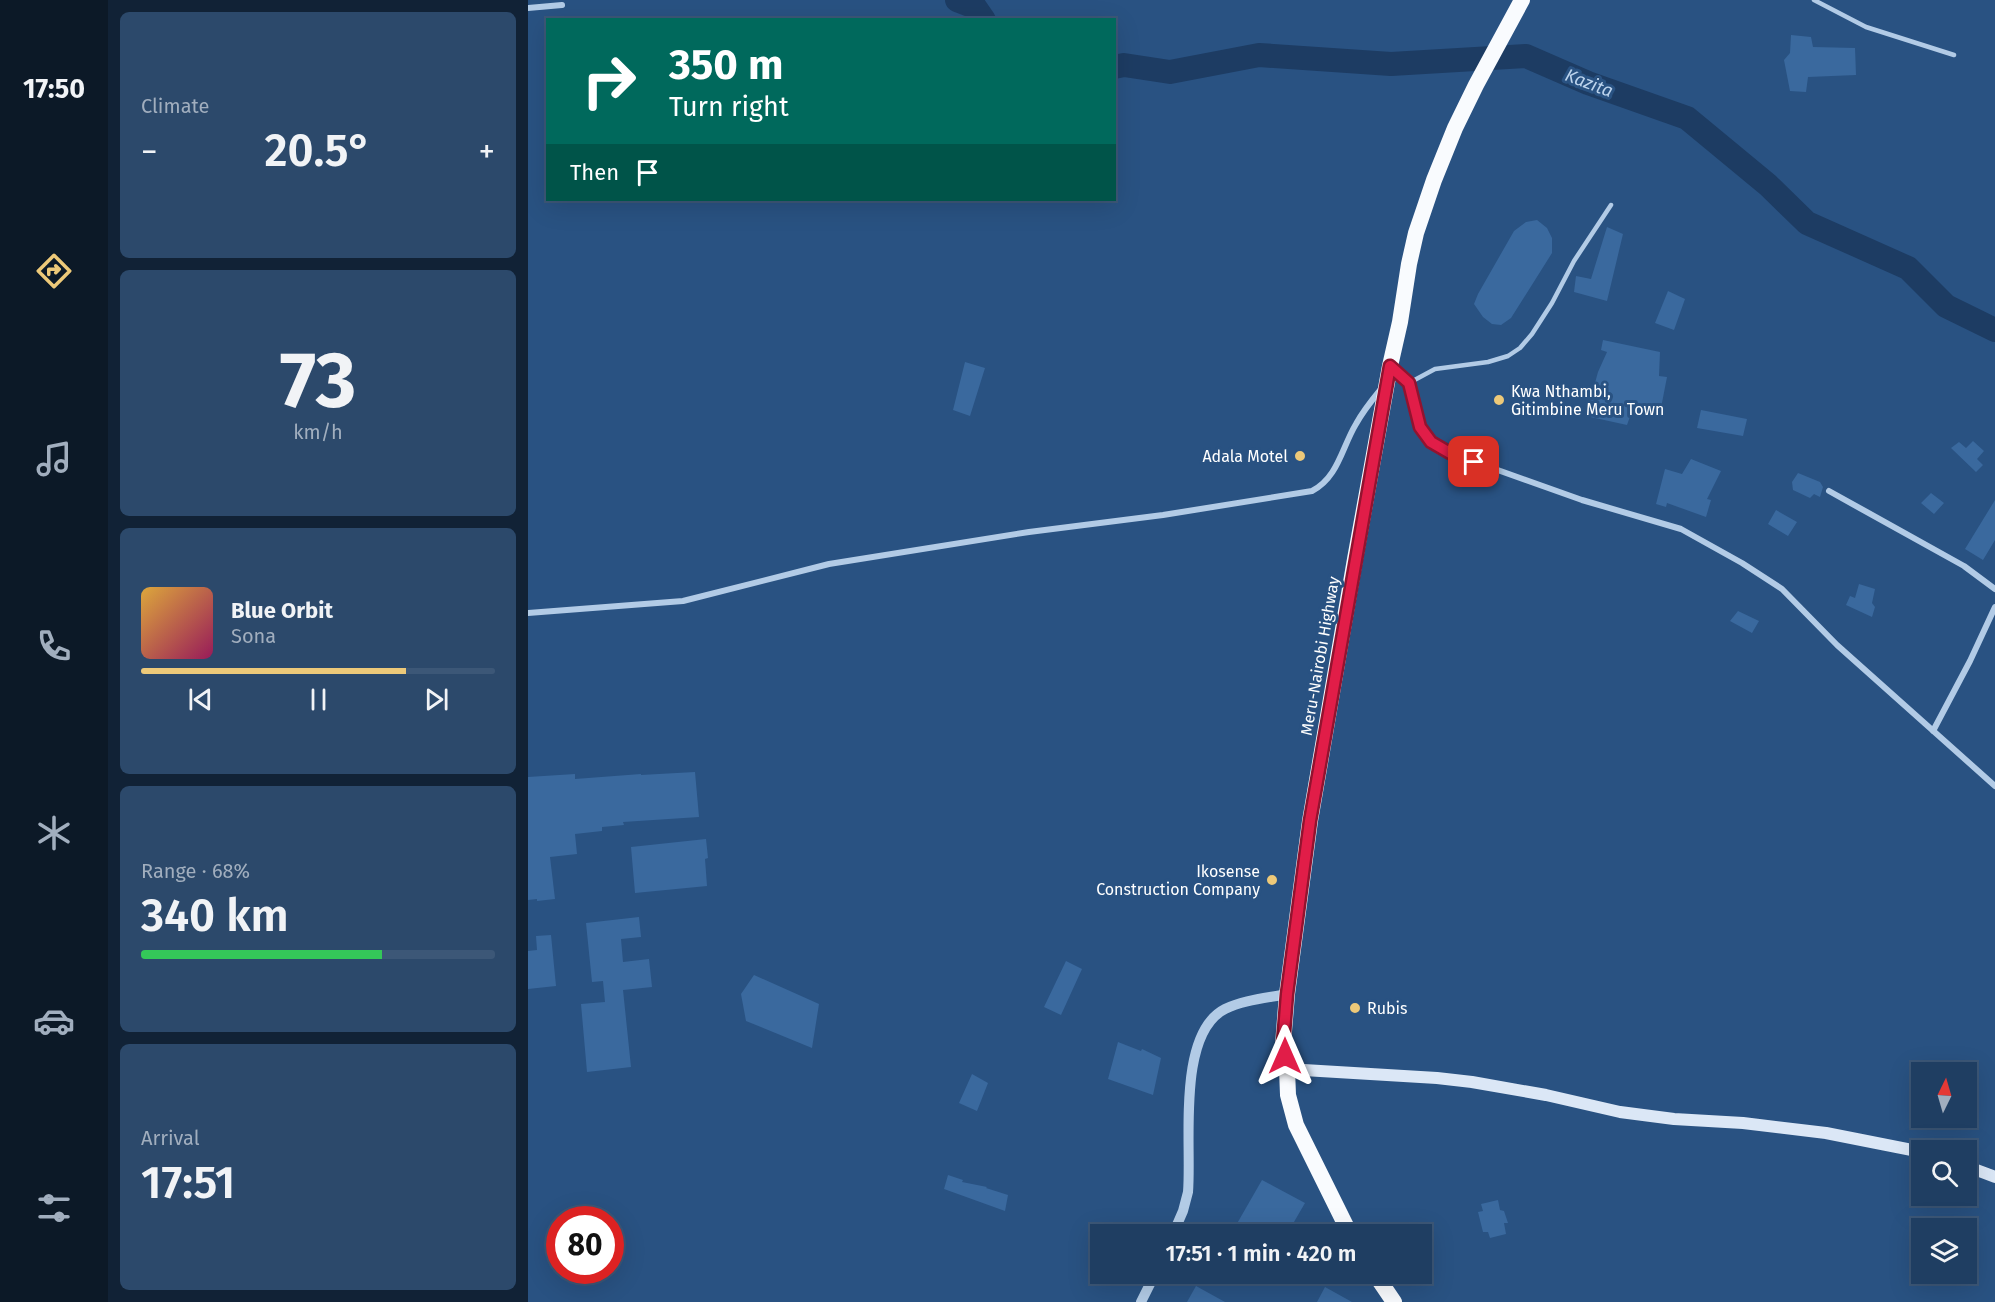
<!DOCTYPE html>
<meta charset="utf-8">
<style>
:root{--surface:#1f3e62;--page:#2c496b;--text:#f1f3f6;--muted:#a1aebe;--line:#3c5777;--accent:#edc979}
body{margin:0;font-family:"Fira Sans",sans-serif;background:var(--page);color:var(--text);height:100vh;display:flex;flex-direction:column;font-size:22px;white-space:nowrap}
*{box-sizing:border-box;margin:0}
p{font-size:20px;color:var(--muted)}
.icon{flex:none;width:33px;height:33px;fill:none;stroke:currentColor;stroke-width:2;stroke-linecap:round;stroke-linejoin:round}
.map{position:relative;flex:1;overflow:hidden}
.side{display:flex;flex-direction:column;gap:12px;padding:12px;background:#112236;width:420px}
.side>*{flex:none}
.top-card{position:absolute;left:18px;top:18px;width:570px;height:183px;border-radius:0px;box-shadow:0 6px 24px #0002,0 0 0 2px var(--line);background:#00695c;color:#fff;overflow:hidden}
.needle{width:39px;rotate:5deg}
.buttons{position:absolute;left:1383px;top:1062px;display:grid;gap:12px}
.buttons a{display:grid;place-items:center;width:66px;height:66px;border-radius:0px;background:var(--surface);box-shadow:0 6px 24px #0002,0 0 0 2px var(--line);font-size:30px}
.speed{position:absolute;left:18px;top:1206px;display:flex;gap:12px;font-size:30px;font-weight:700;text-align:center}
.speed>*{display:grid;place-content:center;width:78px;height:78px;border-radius:50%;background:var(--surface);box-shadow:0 6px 24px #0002,0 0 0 2px var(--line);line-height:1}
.speed .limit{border:9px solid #d22;background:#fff;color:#111}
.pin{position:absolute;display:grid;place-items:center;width:51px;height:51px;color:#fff;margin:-26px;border-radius:12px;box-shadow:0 3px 9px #0006}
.me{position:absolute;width:66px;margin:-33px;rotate:0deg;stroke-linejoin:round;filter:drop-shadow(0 0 4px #0008)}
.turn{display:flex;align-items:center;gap:21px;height:126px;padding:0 24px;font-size:27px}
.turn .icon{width:78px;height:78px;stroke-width:2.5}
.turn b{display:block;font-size:42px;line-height:51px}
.then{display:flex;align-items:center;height:57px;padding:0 24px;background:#0003;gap:12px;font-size:22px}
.big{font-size:45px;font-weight:600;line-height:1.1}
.side .widget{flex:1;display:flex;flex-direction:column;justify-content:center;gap:9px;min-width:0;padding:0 21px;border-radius:9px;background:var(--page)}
.side .dial{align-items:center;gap:0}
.dial b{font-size:78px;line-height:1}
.song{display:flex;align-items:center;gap:18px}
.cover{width:72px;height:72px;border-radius:9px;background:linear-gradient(135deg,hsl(40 70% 55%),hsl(330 70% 35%))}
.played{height:6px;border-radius:3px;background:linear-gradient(90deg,var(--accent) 75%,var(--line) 75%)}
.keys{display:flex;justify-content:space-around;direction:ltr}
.heat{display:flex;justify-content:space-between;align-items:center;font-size:33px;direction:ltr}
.charge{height:9px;border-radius:4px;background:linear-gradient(90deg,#34c759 68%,var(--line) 0)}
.trip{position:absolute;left:562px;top:1224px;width:342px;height:60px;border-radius:0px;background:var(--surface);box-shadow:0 6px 24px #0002,0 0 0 2px var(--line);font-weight:600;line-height:60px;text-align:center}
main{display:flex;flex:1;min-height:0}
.menu{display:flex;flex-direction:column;width:108px;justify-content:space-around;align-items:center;background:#0c1927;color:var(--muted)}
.menu .icon{width:42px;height:42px}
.menu .active{color:var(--accent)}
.menu b{font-size:27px;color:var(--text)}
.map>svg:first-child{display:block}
</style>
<main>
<nav class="menu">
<b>17:50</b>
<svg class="icon active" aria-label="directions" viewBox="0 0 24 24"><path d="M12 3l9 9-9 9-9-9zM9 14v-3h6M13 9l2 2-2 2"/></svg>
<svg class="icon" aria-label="music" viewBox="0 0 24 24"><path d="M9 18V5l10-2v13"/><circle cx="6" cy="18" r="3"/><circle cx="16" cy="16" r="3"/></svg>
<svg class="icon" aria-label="phone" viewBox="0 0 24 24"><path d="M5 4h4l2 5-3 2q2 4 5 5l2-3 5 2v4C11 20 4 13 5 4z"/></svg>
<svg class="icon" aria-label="climate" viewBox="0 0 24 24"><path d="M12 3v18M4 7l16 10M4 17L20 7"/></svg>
<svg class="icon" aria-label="car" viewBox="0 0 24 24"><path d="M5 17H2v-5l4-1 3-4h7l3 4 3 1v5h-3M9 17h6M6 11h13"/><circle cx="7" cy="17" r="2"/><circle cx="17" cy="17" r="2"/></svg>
<svg class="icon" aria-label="filters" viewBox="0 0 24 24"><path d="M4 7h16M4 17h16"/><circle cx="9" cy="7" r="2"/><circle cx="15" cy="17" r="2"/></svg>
</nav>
<section class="side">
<div class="widget"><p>Climate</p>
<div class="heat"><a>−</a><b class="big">20.5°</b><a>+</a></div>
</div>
<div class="widget dial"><b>73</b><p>km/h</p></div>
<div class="widget">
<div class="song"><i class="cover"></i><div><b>Blue Orbit</b><p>Sona</p></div></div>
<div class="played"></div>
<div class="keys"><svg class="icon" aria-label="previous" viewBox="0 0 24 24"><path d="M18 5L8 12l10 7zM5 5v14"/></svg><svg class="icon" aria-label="pause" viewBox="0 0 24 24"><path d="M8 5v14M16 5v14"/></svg><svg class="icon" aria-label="next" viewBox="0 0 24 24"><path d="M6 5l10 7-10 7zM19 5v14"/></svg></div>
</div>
<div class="widget"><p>Range · 68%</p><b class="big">340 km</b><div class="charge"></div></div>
<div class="widget"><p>Arrival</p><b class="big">17:51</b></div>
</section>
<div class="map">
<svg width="1467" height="1302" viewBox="0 0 1467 1302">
<rect width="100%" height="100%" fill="#295282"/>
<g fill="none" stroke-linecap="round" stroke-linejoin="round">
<path stroke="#1d3c63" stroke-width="24" d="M 429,0 L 447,7 L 456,20
M 586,67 L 596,65 L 642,72 L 731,55 L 863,64 L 998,56 L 1060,83 L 1159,118 L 1240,185 L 1279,223 L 1380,268 L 1418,306 L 1467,330"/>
</g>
<path fill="#3a699e" d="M 1263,35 L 1283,37 L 1285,47 L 1327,48 L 1328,75 L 1280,77 L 1278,92 L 1262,91 L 1256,60 L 1262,53 Z
M 1009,220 L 1019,228 L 1024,238 L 1024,253 L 983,318 L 973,325 L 964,324 L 955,317 L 946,304 L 950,294 L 986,231 L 998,222 Z
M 1079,227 L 1095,234 L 1079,301 L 1046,292 L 1048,276 L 1063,279 Z
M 1140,291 L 1157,299 L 1146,330 L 1127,323 Z
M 1075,340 L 1132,352 L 1131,376 L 1139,377 L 1132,413 L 1106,405 L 1099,425 L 1058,416 L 1060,400 L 1062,401 L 1070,372 L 1079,352 L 1073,350 Z
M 437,362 L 457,368 L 442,416 L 425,410 Z
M 1173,410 L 1219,419 L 1215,436 L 1169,428 Z
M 1445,441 L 1456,451 L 1449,459 L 1455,465 L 1448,472 L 1423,448 L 1431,442 L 1438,448 Z
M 1163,459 L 1193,471 L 1179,499 L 1183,500 L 1178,517 L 1139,503 L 1138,507 L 1128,504 L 1137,469 L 1154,474 Z
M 1270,473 L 1292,482 L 1295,487 L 1292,497 L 1286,494 L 1282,498 L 1265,490 L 1264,482 Z
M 1403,493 L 1416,503 L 1406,514 L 1393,503 Z
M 1467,500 L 1467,540 L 1455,560 L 1437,549 Z
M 1248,510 L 1269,522 L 1260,536 L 1240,524 Z
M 1331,584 L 1347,589 L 1344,603 L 1347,607 L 1344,617 L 1318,605 L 1322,596 L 1327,598 Z
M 1210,611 L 1231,621 L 1224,633 L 1202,621 Z
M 167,772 L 171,817 L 95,822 L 96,825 L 74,827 L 74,831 L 47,834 L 49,854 L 22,857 L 27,899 L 9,901 L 9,899 L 0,900 L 0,777 L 47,774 L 47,779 L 113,774 L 113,775 Z
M 178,839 L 180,858 L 177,859 L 179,886 L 107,893 L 103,847 Z
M 111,917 L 113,937 L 93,939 L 95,962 L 121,959 L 124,987 L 95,990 L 103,1067 L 59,1072 L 53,1004 L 77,1002 L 75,981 L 64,982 L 58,923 Z
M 23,935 L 28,986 L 0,989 L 0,951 L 9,950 L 8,936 Z
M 538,961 L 554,969 L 533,1015 L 516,1007 Z
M 226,975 L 291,1004 L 284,1048 L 218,1021 L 213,994 Z
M 590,1042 L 613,1051 L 614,1049 L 633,1058 L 625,1095 L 580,1079 Z
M 444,1074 L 460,1083 L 449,1111 L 431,1103 Z
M 420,1175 L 435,1180 L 434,1182 L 459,1187 L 458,1188 L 480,1195 L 477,1211 L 416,1189 Z
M 734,1180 L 777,1203 L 759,1234 L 703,1234 Z
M 970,1200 L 972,1210 L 976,1211 L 980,1223 L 976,1223 L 978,1234 L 962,1238 L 960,1232 L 955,1232 L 950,1212 L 955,1211 L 953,1204 Z
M 668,1286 L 697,1302 L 659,1302 Z
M 797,1287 L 824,1302 L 789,1302 Z"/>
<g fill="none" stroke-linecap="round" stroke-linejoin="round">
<path stroke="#b2cbe6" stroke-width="4.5" d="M 1286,0 L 1338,27 L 1426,55
M 881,383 L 907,369 L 960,362 L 980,356 L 992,348 L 1004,334 L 1024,303 L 1046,261 L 1083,205"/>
<path stroke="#b2cbe6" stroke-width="6" d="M 0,8 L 34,5
M 865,368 C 895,388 879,418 902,441 C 907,446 916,449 922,453 L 1054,500 L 1153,529 L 1214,563 L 1254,589 L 1309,645 L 1467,786
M 1301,491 L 1436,566 L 1467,589
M 0,613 L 155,601 L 301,564 L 501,532 L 635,515 L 784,491 C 810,478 814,447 828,424 C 835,411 844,400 853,389
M 1405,731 L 1442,661 L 1467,607"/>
<path stroke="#b2cbe6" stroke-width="10" d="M 645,1234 L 655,1211 L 660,1192 C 664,1146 648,1034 697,1009 C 715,1000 739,998 759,994
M 613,1302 L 627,1274"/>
<path stroke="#dbe7f6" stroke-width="12" d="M 759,1069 L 909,1078 L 944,1082 L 1018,1095 L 1092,1112 L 1146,1119 L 1215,1123 L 1298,1133 L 1394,1152
M 1438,1166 L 1467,1177"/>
<path stroke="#f9fbfe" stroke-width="16" d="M 822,1234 L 768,1125 L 760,1095 L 759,1069 L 755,1044 L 759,994 L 782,821 L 827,559 L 862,366 L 872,322 L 881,264 L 888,233 L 906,180 L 927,128 L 948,85 L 994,0
M 847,1274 L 866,1302"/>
</g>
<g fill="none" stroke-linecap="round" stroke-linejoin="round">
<defs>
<path id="route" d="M 757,1056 L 755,1044 L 759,994 L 782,821 L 862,366 L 881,383 L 892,427 L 903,442 L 922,453 L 946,462"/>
</defs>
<use href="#route" stroke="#92132f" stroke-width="15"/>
<use href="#route" stroke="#e11d48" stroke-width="10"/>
</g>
<g fill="#edc979" stroke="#295282" stroke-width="2">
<circle cx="971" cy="400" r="6"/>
<circle cx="772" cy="456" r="6"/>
<circle cx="744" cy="880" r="6"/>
<circle cx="827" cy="1008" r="6"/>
</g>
<g text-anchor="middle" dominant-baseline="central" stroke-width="6" stroke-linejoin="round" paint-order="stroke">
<g font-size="16" fill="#fff" stroke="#295282" text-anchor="start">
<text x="983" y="391">Kwa Nthambi,<tspan x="983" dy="18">Gitimbine Meru Town</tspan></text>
<text x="760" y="456" text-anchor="end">Adala Motel</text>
<text x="732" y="871" text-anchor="end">Ikosense<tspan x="732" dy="18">Construction Company</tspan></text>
<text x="839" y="1008">Rubis</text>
</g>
<g font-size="16" fill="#fff" stroke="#295282">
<text transform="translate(792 656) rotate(-80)">Meru-Nairobi Highway</text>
</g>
<g font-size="18" font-style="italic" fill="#bdd4ed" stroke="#295282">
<text transform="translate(1061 83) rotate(21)">Kazita</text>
</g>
</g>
</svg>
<div class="buttons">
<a><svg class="needle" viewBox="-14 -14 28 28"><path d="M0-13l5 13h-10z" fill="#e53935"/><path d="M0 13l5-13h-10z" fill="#a1aebe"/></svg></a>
<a><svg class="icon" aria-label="search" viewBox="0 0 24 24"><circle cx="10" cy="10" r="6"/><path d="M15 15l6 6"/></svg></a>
<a><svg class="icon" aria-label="layers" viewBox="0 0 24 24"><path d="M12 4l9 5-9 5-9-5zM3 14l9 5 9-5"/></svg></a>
</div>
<div class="speed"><div class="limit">80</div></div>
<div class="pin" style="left:946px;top:462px;background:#d93025"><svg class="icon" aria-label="arrive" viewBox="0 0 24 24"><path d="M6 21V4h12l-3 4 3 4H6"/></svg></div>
<svg class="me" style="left:757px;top:1056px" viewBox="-20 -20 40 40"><path d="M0-17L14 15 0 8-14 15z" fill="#e11d48" stroke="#fff" stroke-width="4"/></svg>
<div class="trip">17:51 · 1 min · 420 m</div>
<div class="top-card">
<div class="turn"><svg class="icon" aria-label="right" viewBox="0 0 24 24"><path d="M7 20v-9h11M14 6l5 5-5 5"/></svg><div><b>350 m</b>Turn right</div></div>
<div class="then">Then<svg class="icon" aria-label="arrive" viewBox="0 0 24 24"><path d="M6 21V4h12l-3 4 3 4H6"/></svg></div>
</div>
</div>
</main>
